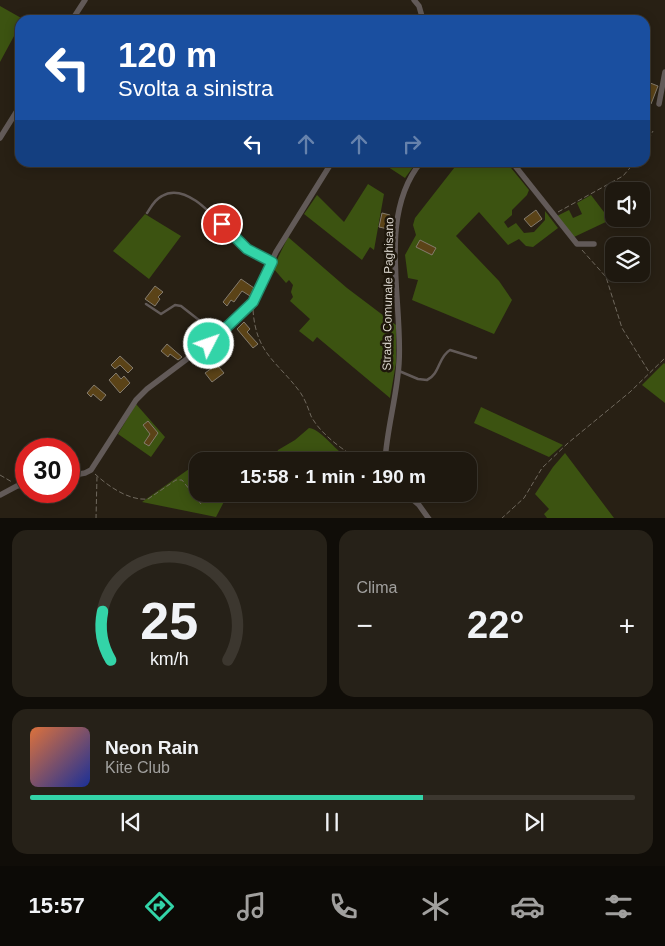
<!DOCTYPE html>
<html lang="it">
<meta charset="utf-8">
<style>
:root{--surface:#1e180f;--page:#262118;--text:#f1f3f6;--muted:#a1a09e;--line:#3c372f;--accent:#33d4a8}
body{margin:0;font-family:Arial,sans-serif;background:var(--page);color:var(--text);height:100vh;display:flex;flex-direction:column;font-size:19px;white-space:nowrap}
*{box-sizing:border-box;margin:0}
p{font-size:16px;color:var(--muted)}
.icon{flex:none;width:28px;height:28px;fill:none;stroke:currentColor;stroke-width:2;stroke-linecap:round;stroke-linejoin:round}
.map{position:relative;height:518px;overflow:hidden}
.details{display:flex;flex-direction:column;gap:12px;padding:12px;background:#100d08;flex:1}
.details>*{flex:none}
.banner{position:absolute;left:15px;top:15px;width:635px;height:152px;border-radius:15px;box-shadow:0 2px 12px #0003,0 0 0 1px var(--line);background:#1a4fa0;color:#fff;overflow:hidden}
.tools{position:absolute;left:605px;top:182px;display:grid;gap:10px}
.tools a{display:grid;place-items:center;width:45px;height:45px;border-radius:10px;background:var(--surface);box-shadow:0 2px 12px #0003,0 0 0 1px var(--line);font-size:25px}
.speed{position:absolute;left:15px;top:438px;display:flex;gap:10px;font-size:25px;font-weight:700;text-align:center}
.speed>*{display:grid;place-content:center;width:65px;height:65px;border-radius:50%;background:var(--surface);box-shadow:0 2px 12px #0003,0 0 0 1px var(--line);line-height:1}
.speed .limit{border:8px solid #d22;background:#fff;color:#111}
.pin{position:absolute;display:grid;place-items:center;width:42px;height:42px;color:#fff;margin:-21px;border:2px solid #fff;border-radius:50%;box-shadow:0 1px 5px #0007}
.me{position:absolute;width:55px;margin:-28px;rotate:49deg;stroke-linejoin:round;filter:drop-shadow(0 0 4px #0008)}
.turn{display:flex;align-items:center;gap:18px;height:105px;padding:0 20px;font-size:22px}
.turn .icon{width:65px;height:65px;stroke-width:2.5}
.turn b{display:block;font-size:35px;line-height:42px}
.lanes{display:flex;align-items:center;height:48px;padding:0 20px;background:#0003;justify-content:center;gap:25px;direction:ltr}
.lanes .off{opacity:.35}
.big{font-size:38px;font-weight:700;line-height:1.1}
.details .tile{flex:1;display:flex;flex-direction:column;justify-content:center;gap:8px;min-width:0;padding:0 18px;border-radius:15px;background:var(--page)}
.details .dial{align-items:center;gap:0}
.dial svg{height:130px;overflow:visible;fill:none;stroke:var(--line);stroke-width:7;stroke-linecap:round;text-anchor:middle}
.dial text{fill:var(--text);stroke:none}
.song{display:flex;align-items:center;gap:15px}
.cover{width:60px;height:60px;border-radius:8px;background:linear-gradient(135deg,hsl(20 70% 55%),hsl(230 70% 35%))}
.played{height:5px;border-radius:2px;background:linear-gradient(90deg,var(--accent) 65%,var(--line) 65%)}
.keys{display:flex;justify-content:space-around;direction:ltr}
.heat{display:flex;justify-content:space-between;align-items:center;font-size:28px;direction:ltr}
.details .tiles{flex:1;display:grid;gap:12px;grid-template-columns:1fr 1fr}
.tile:last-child{grid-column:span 2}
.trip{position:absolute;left:189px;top:452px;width:288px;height:50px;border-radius:15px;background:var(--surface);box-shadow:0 2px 12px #0003,0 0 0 1px var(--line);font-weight:700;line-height:50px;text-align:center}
.tabs{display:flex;height:80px;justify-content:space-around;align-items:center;background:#0c0a06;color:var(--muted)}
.tabs .icon{width:35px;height:35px}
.tabs .active{color:var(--accent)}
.tabs b{font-size:22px;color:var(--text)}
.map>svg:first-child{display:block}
</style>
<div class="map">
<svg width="665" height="519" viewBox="0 0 665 519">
<rect width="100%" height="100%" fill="#282014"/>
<path fill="#3c5311" d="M 0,6 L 23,19 L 20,20 L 20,25 L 0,62 Z
M 382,163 L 416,162 L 416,163 L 405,178 Z
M 458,163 L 507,163 L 529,190 L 527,195 L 512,210 L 512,215 L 504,222 L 508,228 L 516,223 L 524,233 L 534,232 L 545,220 L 545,211 L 558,228 L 533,247 L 526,246 L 519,239 L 508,245 L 479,212 L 456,236 L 499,281 L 512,300 L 494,334 L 412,300 L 418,280 L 408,278 L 405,255 L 416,235 L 413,225 L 415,218 Z
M 368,184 L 384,194 L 374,250 L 370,247 L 362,260 L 304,214 L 317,195 L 344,222 Z
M 591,195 L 610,220 L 574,237 L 557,216 L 569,210 L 573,218 L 582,214 L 577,203 Z
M 145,214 L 181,236 L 149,279 L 113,251 Z
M 288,237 L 347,288 L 396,325 L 396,363 L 390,398 L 317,337 L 313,342 L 299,331 L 310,319 L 290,301 L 293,297 L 291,292 L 293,285 L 289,280 L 286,283 L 273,268 Z
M 664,363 L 665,364 L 665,403 L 642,385 Z
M 136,404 L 165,437 L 151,457 L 118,434 Z
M 481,407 L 563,445 L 549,457 L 474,423 Z
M 309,428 C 323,430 335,452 352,460 L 350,461 L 273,461 L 278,450 L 295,440 Z
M 565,453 L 614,518 L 547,518 L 544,514 L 549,509 L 535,494 L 553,467 Z
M 189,469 L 197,473 L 198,494 L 228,494 L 216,517 L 142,502 Z"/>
<path fill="#5b4317" stroke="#847b6d" d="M 645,81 L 658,86 L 651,104 L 645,102 Z
M 536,210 L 542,219 L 531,227 L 524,219 Z
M 382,213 L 390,215 L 388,229 L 379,227 Z
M 420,240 L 436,248 L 432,255 L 416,247 Z
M 241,279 L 254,288 L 250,296 L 242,291 L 234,302 L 231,300 L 227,306 L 223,302 Z
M 155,286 L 163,292 L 158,297 L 160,299 L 155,306 L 145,299 Z
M 244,322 L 250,329 L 247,332 L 258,344 L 253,348 L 237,329 Z
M 167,344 L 182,357 L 178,360 L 170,354 L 168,357 L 161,351 Z
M 208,354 L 224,373 L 212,382 L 205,373 L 212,368 L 204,357 Z
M 120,356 L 133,368 L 128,373 L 120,365 L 115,369 L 111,365 Z
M 116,373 L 121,379 L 124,376 L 130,383 L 120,393 L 109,380 Z
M 94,385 L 106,395 L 101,401 L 93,394 L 91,397 L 87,393 Z
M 148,421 L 158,433 L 149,446 L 144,443 L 150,434 L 143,425 Z"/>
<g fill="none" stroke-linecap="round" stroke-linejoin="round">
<path stroke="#70695e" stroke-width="1" stroke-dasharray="5 2.5" stroke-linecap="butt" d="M 645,146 L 653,131
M 558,212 L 623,176 L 635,162
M 582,250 L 606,277 L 622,328 L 649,372
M 253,310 C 256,354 277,361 300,392 C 305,399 308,408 311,416 C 320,434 346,453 363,461
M 95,474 C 108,486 129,501 148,499 L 176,480 L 182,480 L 201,504
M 0,475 L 12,482
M 96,519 L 97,476
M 501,519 L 524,498 L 542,468 L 568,443 L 630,392 L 665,358"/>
<path stroke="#625a58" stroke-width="2.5" d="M 147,213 C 151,207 155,199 162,196 C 189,180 221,226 237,241 C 247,250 258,255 270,261
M 146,304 L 161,314 L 175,305 L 181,306 L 218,335
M 399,371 L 418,379 L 427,380 C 440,374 438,357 450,350 L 476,358"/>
<path stroke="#625a58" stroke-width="5.5" d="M 414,0 L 419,6 L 423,20
M 72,20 L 85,0
M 659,104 L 665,72
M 0,138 L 20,106
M 512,162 L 577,244 L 594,244
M 385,461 C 387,428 397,396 399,363 C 403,299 377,216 421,162
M 69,476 L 85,473 L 91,470 L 136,400 L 147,389 L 219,335 L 253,302 L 276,252 L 332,162
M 406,494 L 419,505 L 429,519
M 0,495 L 17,486 L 26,484"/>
</g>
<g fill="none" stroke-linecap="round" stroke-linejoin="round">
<defs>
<path id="route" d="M 209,344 L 253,302 L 272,262 L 247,249 L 222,224"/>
</defs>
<use href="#route" stroke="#218a6d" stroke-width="12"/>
<use href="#route" stroke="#33d4a8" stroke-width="9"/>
</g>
<g text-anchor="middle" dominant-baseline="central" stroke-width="5" stroke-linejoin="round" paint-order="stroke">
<g font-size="12" fill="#dad5cd" stroke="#1e170b">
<text transform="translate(388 294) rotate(-89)">Strada Comunale Paghisano</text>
</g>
</g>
</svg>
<div class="tools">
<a><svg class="icon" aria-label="sound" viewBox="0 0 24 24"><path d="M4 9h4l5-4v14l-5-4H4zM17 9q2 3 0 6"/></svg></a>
<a><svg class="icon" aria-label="layers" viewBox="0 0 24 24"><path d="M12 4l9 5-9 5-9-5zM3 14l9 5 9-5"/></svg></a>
</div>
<div class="speed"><div class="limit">30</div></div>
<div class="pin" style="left:222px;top:224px;background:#d93025"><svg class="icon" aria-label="arrive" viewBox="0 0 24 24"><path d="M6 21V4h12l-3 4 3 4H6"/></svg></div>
<svg class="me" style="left:209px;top:344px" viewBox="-20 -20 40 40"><circle r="17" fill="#33d4a8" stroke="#fff" stroke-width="3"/><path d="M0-11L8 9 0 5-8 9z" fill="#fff"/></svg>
<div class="trip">15:58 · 1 min · 190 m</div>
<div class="banner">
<div class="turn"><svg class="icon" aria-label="left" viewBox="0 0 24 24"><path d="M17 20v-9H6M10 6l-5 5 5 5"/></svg><div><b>120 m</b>Svolta a sinistra</div></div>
<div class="lanes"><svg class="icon" aria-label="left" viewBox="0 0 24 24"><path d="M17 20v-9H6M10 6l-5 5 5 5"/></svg><svg class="icon off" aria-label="ahead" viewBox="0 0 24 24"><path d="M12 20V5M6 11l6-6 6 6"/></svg><svg class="icon off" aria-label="ahead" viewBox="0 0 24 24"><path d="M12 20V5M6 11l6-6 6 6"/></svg><svg class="icon off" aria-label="right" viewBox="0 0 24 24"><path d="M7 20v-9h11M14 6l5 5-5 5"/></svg></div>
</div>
</div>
<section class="details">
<div class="tiles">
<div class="tile dial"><svg viewBox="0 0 100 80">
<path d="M14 69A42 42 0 1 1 86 69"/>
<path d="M14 69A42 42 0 0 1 9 39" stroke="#33d4a8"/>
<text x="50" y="56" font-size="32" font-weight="700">25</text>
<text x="50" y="72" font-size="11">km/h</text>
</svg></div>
<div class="tile"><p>Clima</p>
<div class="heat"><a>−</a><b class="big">22°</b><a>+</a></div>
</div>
<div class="tile">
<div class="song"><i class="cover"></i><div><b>Neon Rain</b><p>Kite Club</p></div></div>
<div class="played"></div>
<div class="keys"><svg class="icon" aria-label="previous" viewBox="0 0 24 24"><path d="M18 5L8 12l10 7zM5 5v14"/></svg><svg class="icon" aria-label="pause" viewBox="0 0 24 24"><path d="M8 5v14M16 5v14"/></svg><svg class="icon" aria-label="next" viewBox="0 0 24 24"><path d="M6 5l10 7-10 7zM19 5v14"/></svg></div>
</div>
</div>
</section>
<nav class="tabs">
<b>15:57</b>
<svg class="icon active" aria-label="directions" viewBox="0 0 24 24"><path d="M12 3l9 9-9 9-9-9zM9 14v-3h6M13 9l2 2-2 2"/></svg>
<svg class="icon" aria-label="music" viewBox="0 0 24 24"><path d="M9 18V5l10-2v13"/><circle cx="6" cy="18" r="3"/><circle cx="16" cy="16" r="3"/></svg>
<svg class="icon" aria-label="phone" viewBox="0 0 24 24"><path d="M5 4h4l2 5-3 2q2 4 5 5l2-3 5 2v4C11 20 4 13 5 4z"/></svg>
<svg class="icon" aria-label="climate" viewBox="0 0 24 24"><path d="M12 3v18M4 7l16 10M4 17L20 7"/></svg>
<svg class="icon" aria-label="car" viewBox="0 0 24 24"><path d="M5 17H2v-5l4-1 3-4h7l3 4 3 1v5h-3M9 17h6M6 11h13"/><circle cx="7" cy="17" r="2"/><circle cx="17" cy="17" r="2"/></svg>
<svg class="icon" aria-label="filters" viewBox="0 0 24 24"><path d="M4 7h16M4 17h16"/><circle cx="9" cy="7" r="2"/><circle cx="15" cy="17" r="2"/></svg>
</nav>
